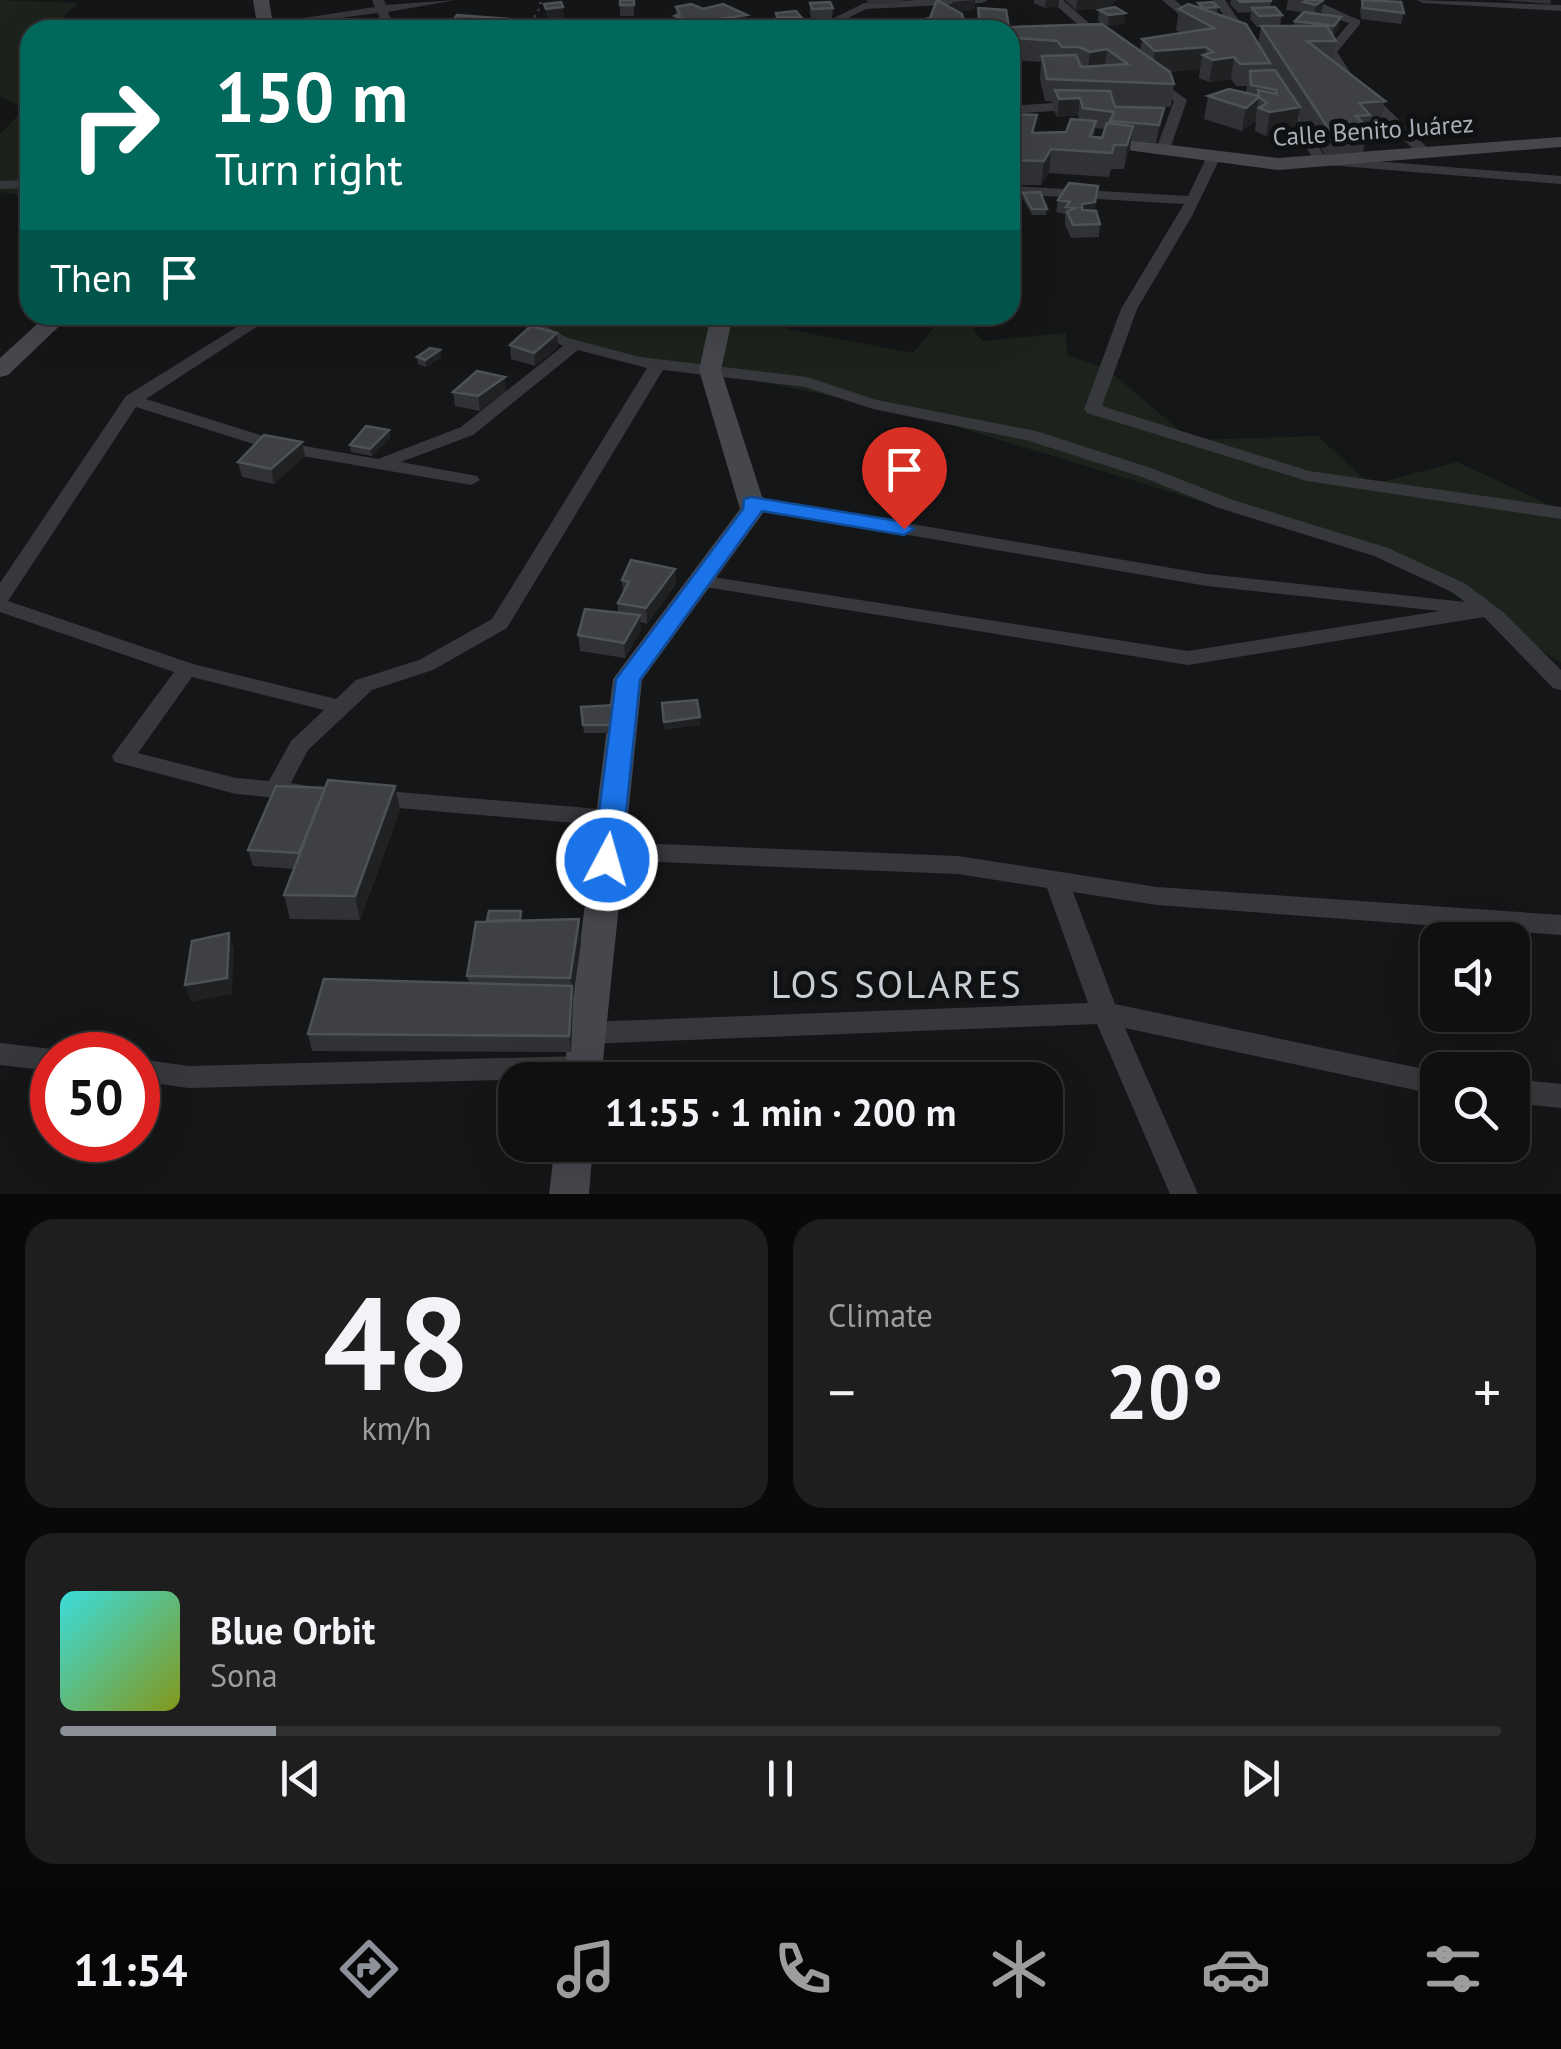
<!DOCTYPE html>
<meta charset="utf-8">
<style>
:root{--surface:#101011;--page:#1e1e1f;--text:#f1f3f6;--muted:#9c9d9f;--line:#303031;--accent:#8c9099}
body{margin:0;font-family:"PT Sans",sans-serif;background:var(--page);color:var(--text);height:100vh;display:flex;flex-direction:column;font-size:38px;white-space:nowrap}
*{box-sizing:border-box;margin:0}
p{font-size:32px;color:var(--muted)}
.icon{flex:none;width:55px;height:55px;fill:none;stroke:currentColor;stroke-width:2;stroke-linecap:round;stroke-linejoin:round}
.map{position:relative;height:1194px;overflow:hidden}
.sheet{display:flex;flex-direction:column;gap:25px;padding:25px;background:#090909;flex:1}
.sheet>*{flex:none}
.top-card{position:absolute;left:20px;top:20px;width:1000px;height:305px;border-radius:30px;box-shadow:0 10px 40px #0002,0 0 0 2px var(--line);background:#00695c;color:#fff;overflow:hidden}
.controls{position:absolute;left:1420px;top:922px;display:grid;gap:20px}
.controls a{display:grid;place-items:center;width:110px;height:110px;border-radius:20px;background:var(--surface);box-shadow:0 10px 40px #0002,0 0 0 2px var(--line);font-size:50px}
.speed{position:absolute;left:30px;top:1032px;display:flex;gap:20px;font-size:50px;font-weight:700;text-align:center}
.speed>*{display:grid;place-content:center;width:130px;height:130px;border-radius:50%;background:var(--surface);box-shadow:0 10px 40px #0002,0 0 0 2px var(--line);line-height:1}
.speed .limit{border:15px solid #d22;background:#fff;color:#111}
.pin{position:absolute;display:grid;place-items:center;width:85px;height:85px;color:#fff;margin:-102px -42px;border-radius:50% 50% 50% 0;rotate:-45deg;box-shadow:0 0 10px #0007}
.pin .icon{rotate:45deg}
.me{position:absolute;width:110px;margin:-55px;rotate:6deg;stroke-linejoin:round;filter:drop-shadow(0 0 8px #0008)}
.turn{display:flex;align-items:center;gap:35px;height:210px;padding:0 30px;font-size:45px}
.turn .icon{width:130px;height:130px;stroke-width:2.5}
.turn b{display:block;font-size:70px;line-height:85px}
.then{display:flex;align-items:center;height:95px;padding:0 30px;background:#0003;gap:20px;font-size:38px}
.big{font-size:75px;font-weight:800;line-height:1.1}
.sheet .widget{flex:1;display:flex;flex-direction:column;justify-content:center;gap:15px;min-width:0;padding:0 35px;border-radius:30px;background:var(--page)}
.sheet .dial{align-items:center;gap:0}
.dial b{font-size:130px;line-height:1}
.song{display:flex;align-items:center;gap:30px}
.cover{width:120px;height:120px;border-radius:15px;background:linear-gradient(135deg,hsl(180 70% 55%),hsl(70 70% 35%))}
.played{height:10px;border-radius:5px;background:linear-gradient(90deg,var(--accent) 15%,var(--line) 15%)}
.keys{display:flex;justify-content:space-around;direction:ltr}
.heat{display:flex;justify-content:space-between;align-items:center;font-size:55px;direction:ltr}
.sheet .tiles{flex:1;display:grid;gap:25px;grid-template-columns:1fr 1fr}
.widget:last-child{grid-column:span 2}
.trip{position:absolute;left:498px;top:1062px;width:565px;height:100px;border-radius:30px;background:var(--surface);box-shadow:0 10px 40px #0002,0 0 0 2px var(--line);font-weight:800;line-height:100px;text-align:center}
.tabs{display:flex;height:160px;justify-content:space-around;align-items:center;background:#060607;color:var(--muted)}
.tabs .icon{width:70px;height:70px}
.tabs .on{color:var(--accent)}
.tabs b{font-size:45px;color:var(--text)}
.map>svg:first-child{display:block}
</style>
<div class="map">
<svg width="1561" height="1194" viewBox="0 0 1561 1194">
<rect width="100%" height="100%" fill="#151617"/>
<path fill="#1c221c" d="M 0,0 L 78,3 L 64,16 L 71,30 L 30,30 L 30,197 L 0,192 L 0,134 L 24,109 L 0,96 Z
M 499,315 L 750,315 L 792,330 L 913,353 L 944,315 L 960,315 L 983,341 L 1066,333 L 1067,355 L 1107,369 L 1191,440 L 1318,436 L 1370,485 L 1457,462 L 1561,510 L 1561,663 L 1406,564 L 902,410 L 574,345 Z"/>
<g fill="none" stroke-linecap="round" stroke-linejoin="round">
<path stroke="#3d3f43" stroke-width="2.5" stroke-dasharray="2.5 5" stroke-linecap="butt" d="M 526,30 L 541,6 L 540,0"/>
<path fill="#37383c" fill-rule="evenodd" d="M 372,0 L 384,0 L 386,5 L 456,0 L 388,12 L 396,30 L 384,30 L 378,13 L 265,28 L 259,25 L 375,7 Z
M 917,0 L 988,0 L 982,3 L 866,9 L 826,29 L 744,30 L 750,27 L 824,23 L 864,3 Z
M 1050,0 L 1063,0 L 1107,39 L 1107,43 L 1099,43 Z
M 1162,0 L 1175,0 L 1203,24 L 1193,26 Z
M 1213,0 L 1225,0 L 1253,41 L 1251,43 L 1243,43 Z
M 1304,0 C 1322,0 1342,14 1360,20 L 1360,24 L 1337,52 L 1350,72 L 1430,150 L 1430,156 L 1420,156 L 1341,77 L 1325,52 L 1349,23 L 1327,16 Z
M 1417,0 L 1561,5 L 1561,11 L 1423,3 Z
M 1154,76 L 1187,100 L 1170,149 L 1163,153 L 1156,149 L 1174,101 L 1150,83 L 1150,77 Z
M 1280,96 L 1288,96 L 1325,157 L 1561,176 L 1561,184 L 1316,164 L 1278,99 Z
M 1097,100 L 1160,105 L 1166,109 L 1160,113 L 1097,108 L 1010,114 L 1010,106 Z
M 1214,152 L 1221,156 L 1192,216 L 1137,309 L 1102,406 L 1309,471 L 1561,507 L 1561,519 L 1307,481 L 1087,413 L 1084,409 L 1121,309 L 1184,204 L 1010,194 L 1010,186 L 1188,196 L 1207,156 Z
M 30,180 L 30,188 L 0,189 L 0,181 Z
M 256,315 L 275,315 L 146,399 L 282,442 L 378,459 L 461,427 L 563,346 L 504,315 L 524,315 L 568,338 L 640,357 L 807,377 L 877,400 L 1036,431 L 1154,469 L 1233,500 L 1388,548 L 1466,584 L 1503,612 L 1561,670 L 1561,690 L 1553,688 L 1484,617 L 1188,665 L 693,585 L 690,581 L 693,577 L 700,575 L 1188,651 L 1440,611 L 1207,586 L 745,507 L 743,503 L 752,497 L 1207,574 L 1465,602 L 1452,592 L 1374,556 L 1219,508 L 1142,477 L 1026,440 L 873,409 L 805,387 L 663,370 L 507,628 L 433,670 L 372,690 L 308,750 L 291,783 L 309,786 L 312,792 L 309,798 L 301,800 L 236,794 L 115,762 L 112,757 L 115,752 L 174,672 L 0,612 L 0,583 L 126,396 ZM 578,350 L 647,368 L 492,619 L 419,660 L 356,680 L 336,699 L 193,664 L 8,601 L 136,407 L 279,452 L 471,485 L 480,480 L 477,476 L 401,462 L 473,435 ZM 192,677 L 324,710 L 291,741 L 269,781 L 236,778 L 138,753 Z
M 375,790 L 612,810 L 620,812 L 624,818 L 620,824 L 612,826 L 375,806 L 367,804 L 363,798 L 367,792 Z
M 608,842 L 958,856 L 1157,887 L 1561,915 L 1561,935 L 1157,905 L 1073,892 L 1115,1004 L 1438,1072 L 1438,1095 L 1125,1028 L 1198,1194 L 1170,1194 L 1097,1024 L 587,1044 L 578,1041 L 574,1033 L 578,1025 L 587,1022 L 1088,1003 L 1047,888 L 958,874 L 608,860 L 600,857 L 596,851 L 600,845 Z
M 0,1043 L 52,1049 L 63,1055 L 52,1055 L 52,1071 L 0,1065 Z
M 583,1056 L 593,1059 L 597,1067 L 593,1075 L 583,1078 L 189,1088 L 138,1081 L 138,1059 L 189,1066 Z
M 1512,1079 L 1561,1084 L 1561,1108 L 1512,1103 Z"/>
<path fill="#45474c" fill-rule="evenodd" d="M 253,0 L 269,0 L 274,30 L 258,30 Z
M 1095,136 L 1278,158 L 1561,137 L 1561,147 L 1278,170 L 1089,145 L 1089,137 Z
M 47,315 L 71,315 L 8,375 L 0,377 L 0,358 Z
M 711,315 L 733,315 L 721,370 L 766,509 L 642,680 L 601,1080 L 563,1080 L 613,679 L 740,509 L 699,370 Z
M 555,1145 L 593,1145 L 589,1194 L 549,1194 Z"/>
</g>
<path fill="#313235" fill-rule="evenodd" d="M 620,0 L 634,0 L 634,16 L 620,16 Z
M 867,0 L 903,0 L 902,3 L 867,4 Z
M 1034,0 L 1059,0 L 1059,6 L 1045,8 L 1034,3 Z
M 1065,0 L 1117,0 L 1113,1 L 1112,7 L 1076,10 Z
M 1231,0 L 1271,0 L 1270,7 L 1282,15 L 1280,26 L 1294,26 L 1295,21 L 1302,11 L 1300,12 L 1286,10 L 1288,0 L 1324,0 L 1322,10 L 1317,13 L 1339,28 L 1333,36 L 1336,41 L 1332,61 L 1385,101 L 1380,124 L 1368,125 L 1363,152 L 1325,155 L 1299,114 L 1296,130 L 1266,136 L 1255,131 L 1256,122 L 1255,121 L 1242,131 L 1204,119 L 1208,96 L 1246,93 L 1247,86 L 1236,86 L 1231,79 L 1209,82 L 1199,78 L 1200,69 L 1170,72 L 1174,84 L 1171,107 L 1114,104 L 1115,107 L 1164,108 L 1161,125 L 1156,143 L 1131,141 L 1124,169 L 1111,169 L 1109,177 L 1049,173 L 1041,185 L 1010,185 L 1010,114 L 1035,133 L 1066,132 L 1079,119 L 1078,115 L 1057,117 L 1053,108 L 1053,102 L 1045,101 L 1040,79 L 1041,62 L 1013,60 L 1010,69 L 1010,30 L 976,30 L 978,8 L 1009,27 L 1140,51 L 1142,39 L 1181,33 L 1176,30 L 1179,9 L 1198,7 L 1198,3 L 1218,7 L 1217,14 L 1258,43 L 1261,27 L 1257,27 L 1250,19 L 1251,12 L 1238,13 L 1230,4 ZM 1095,128 L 1105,129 L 1102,138 L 1094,137 Z
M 1362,0 L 1404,13 L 1401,24 L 1361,19 L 1360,10 Z
M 1502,0 L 1551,0 L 1550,4 Z
M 810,3 L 833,8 L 832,19 L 812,20 L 810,14 Z
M 676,7 L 703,9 L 747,15 L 747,26 L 723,30 L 683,30 L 676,27 Z
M 1099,10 L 1125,13 L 1124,24 L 1108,26 L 1098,21 Z
M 776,13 L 801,17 L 801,22 L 777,23 Z
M 509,19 L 510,30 L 452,30 L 451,23 Z
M 1098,186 L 1094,211 L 1100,224 L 1099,237 L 1071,238 L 1065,225 L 1065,214 L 1056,212 L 1058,200 Z
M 1023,193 L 1047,209 L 1046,215 L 1032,215 L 1023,199 Z
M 419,315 L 455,315 L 440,324 L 420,319 Z
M 510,345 L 558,347 L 535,366 L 511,359 Z
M 440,350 L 441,357 L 426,367 L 418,364 L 417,357 Z
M 506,391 L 480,411 L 455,406 L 453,392 Z
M 389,430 L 390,438 L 372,456 L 351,452 L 350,445 Z
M 302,442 L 305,456 L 274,484 L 242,477 L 238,462 Z
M 675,569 L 676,584 L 647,624 L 640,622 L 641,630 L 625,658 L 580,651 L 578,635 L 618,613 L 618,603 L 623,593 L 622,580 Z
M 581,707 L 616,713 L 614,733 L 584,733 Z
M 400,810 L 360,920 L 290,919 L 284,895 L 293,869 L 253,866 L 248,850 Z
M 579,919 L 581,943 L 573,996 L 571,1052 L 312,1051 L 308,1034 L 469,983 L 467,976 L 487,921 Z"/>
<path fill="#202123" d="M 975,0 L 975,10 L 952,12 L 952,2 Z
M 1046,0 L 1059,0 L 1059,6 L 1045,8 Z
M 1077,0 L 1117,0 L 1113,1 L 1112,7 L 1076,10 Z
M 1324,0 L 1322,10 L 1314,16 L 1316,5 Z
M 563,7 L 564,18 L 547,20 L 546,9 Z
M 1125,13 L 1124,24 L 1108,26 L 1109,15 Z
M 747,15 L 747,26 L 723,30 L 693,29 L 693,23 Z
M 1341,17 L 1339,28 L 1332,37 L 1334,26 Z
M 1015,38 L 1013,60 L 1010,69 L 1011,50 Z
M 1206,47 L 1205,56 L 1203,55 L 1200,69 L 1152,73 L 1155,51 Z
M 1107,49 L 1104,71 L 1087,74 L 1090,52 Z
M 1234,57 L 1231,79 L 1209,82 L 1213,60 Z
M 1259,97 L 1255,121 L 1242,131 L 1246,108 Z
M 1080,98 L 1078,115 L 1057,117 L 1059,99 Z
M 1300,107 L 1296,130 L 1266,136 L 1270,112 Z
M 1164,108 L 1161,125 L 1156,143 L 1159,125 Z
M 1133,126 L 1130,150 L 1124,169 L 1127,145 Z
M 1051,149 L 1049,173 L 1041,185 L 1044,161 Z
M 1095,202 L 1094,215 L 1080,217 L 1082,204 Z
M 439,315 L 455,315 L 440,324 Z
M 557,333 L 558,347 L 535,366 L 534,353 Z
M 440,350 L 441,357 L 426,367 L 425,360 Z
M 505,377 L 506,391 L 480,411 L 478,396 Z
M 389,430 L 390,438 L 372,456 L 370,449 Z
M 302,442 L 305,456 L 274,484 L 271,469 Z
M 675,569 L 676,584 L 647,624 L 646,608 Z
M 640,615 L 641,630 L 625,658 L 624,643 Z
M 700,717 L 700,725 L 664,730 L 664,722 Z
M 395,786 L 400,810 L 360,920 L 355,896 Z
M 579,919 L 581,943 L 573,996 L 571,1052 L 569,1036 L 572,994 L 570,978 Z
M 229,933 L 234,949 L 232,994 L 191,1002 L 185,985 Z"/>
<path fill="#3e4043" stroke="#4e5155" stroke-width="2.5" d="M 620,0 L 634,0 L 634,5 L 620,5 Z
M 937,0 L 962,14 L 966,30 L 907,30 L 902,24 L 930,18 Z
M 1238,0 L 1271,0 L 1271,1 L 1240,2 Z
M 1307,0 L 1323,0 L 1316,5 L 1304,2 Z
M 1362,0 L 1401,2 L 1404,13 L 1363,8 Z
M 561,2 L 563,7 L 546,9 L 544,4 Z
M 830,2 L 833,8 L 812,9 L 810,3 Z
M 1213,2 L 1218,7 L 1203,8 L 1198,3 Z
M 691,4 L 703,9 L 723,4 L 747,15 L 693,23 L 675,16 L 680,14 L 676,7 Z
M 1188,4 L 1246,24 L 1270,63 L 1240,64 L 1234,57 L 1213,60 L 1203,55 L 1213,52 L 1206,47 L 1155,51 L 1142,39 L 1214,28 L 1179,9 Z
M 1115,7 L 1125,13 L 1109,15 L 1099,10 Z
M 1275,7 L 1282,15 L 1259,16 L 1252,8 Z
M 978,8 L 1006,10 L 1009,27 L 1102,24 L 1170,72 L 1174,84 L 1047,79 L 1042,56 L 1076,55 L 1081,67 L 1128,64 L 1107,49 L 1090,52 L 1079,47 L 1062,47 L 1057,41 L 1015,38 L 1010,50 L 1010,30 L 981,30 Z
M 796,11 L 801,17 L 777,17 L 776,13 Z
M 1304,12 L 1341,17 L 1334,26 L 1295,21 Z
M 457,15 L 509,19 L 503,30 L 488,30 L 492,23 L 451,23 Z
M 709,26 L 713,30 L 694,30 L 693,29 Z
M 1261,26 L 1327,26 L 1336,41 L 1307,41 L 1385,101 L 1359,103 L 1370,115 L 1356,116 L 1368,128 L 1330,131 Z
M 1275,70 L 1300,107 L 1270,112 L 1259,108 L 1267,103 L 1259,97 L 1246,108 L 1208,96 L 1229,89 L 1259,96 L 1258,90 L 1277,94 L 1276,90 L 1251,85 L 1250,71 Z
M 1055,90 L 1110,91 L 1115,107 L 1164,108 L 1159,125 L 1110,121 L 1114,112 L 1083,108 L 1080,98 L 1059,99 Z
M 1010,114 L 1037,115 L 1032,133 L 1066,132 L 1071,119 L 1096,121 L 1090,136 L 1102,138 L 1107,123 L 1133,126 L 1127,145 L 1114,145 L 1112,153 L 1051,149 L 1044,161 L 1010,160 Z
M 1069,183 L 1098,186 L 1095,202 L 1082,204 L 1082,210 L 1096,211 L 1100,224 L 1073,225 L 1067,212 L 1075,208 L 1066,207 L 1070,202 L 1058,200 Z
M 1040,192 L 1047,209 L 1032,209 L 1023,193 Z
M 531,326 L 557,333 L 534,353 L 510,345 Z
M 430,348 L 440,350 L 425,360 L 417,357 Z
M 477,371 L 505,377 L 478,396 L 453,392 Z
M 366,426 L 389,430 L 370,449 L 350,445 Z
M 264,435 L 302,442 L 271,469 L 238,462 Z
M 631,560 L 675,569 L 646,608 L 618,603 L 629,582 L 622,580 Z
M 585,609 L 640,615 L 624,643 L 578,635 Z
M 697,700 L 700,717 L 664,722 L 662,703 Z
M 616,705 L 614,725 L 583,725 L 581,707 Z
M 328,780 L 395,786 L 355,896 L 284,895 Z
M 276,786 L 325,788 L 299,853 L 248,850 Z
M 489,911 L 521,911 L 520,920 L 487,921 Z
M 579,919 L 570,978 L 467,976 L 476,922 Z
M 229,933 L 227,978 L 185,985 L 192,941 Z
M 324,979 L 572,986 L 569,1036 L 308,1034 Z"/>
<path fill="#1a73e8" stroke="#114b97" stroke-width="2.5" d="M 752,497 L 904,522 L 914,529 L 904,535 L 762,511 L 640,680 L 621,860 L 617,867 L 597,867 L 593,860 L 616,679 L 743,509 L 744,499 Z"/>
<g text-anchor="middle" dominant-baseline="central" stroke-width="10" stroke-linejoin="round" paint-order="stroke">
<g font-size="25" fill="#a8aeb7" stroke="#101112">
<text transform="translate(1373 130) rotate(-4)">Calle Benito Juárez</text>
</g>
<g font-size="38" letter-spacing="2.5" fill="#c9ccd3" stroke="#101112">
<text x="897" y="983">LOS SOLARES</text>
</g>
</g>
</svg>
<div class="controls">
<a><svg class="icon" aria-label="sound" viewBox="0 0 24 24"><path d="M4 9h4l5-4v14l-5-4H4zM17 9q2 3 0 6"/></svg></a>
<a><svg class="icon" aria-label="search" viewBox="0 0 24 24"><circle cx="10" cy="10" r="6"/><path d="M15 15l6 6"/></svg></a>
</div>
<div class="speed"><div class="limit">50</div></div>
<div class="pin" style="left:904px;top:529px;background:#d93025"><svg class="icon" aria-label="arrive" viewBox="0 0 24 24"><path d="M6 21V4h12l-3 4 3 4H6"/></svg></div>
<svg class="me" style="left:607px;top:860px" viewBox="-20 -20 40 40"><circle r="17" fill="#1a73e8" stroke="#fff" stroke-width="3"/><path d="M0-11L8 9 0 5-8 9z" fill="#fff"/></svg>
<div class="trip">11:55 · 1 min · 200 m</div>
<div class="top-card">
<div class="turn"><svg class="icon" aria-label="right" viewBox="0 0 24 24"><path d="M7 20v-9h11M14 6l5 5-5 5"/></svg><div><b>150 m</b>Turn right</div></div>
<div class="then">Then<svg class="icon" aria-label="arrive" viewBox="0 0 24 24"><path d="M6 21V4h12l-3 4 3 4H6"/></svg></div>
</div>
</div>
<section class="sheet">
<div class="tiles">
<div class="widget dial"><b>48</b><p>km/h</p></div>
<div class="widget"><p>Climate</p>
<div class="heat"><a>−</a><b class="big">20°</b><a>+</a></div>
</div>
<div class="widget">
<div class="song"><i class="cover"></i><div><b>Blue Orbit</b><p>Sona</p></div></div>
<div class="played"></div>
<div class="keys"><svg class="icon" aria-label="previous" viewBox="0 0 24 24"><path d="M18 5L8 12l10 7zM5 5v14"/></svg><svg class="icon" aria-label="pause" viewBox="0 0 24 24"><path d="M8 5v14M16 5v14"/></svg><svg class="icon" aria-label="next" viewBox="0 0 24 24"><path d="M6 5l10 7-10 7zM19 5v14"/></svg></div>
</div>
</div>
</section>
<nav class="tabs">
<b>11:54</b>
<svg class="icon on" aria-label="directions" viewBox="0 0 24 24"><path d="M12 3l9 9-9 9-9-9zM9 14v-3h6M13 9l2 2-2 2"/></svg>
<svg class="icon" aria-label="music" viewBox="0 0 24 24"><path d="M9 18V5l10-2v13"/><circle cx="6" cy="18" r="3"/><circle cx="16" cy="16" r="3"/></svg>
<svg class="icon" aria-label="phone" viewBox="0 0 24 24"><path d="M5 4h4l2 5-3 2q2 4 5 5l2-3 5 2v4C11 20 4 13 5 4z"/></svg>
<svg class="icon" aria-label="climate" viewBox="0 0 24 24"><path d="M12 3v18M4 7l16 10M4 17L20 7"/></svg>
<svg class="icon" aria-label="car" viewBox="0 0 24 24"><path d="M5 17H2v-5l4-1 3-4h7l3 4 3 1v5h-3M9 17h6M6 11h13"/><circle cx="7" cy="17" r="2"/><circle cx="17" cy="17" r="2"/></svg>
<svg class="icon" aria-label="filters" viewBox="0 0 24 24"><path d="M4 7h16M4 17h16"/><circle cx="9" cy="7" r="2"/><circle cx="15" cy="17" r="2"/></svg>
</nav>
